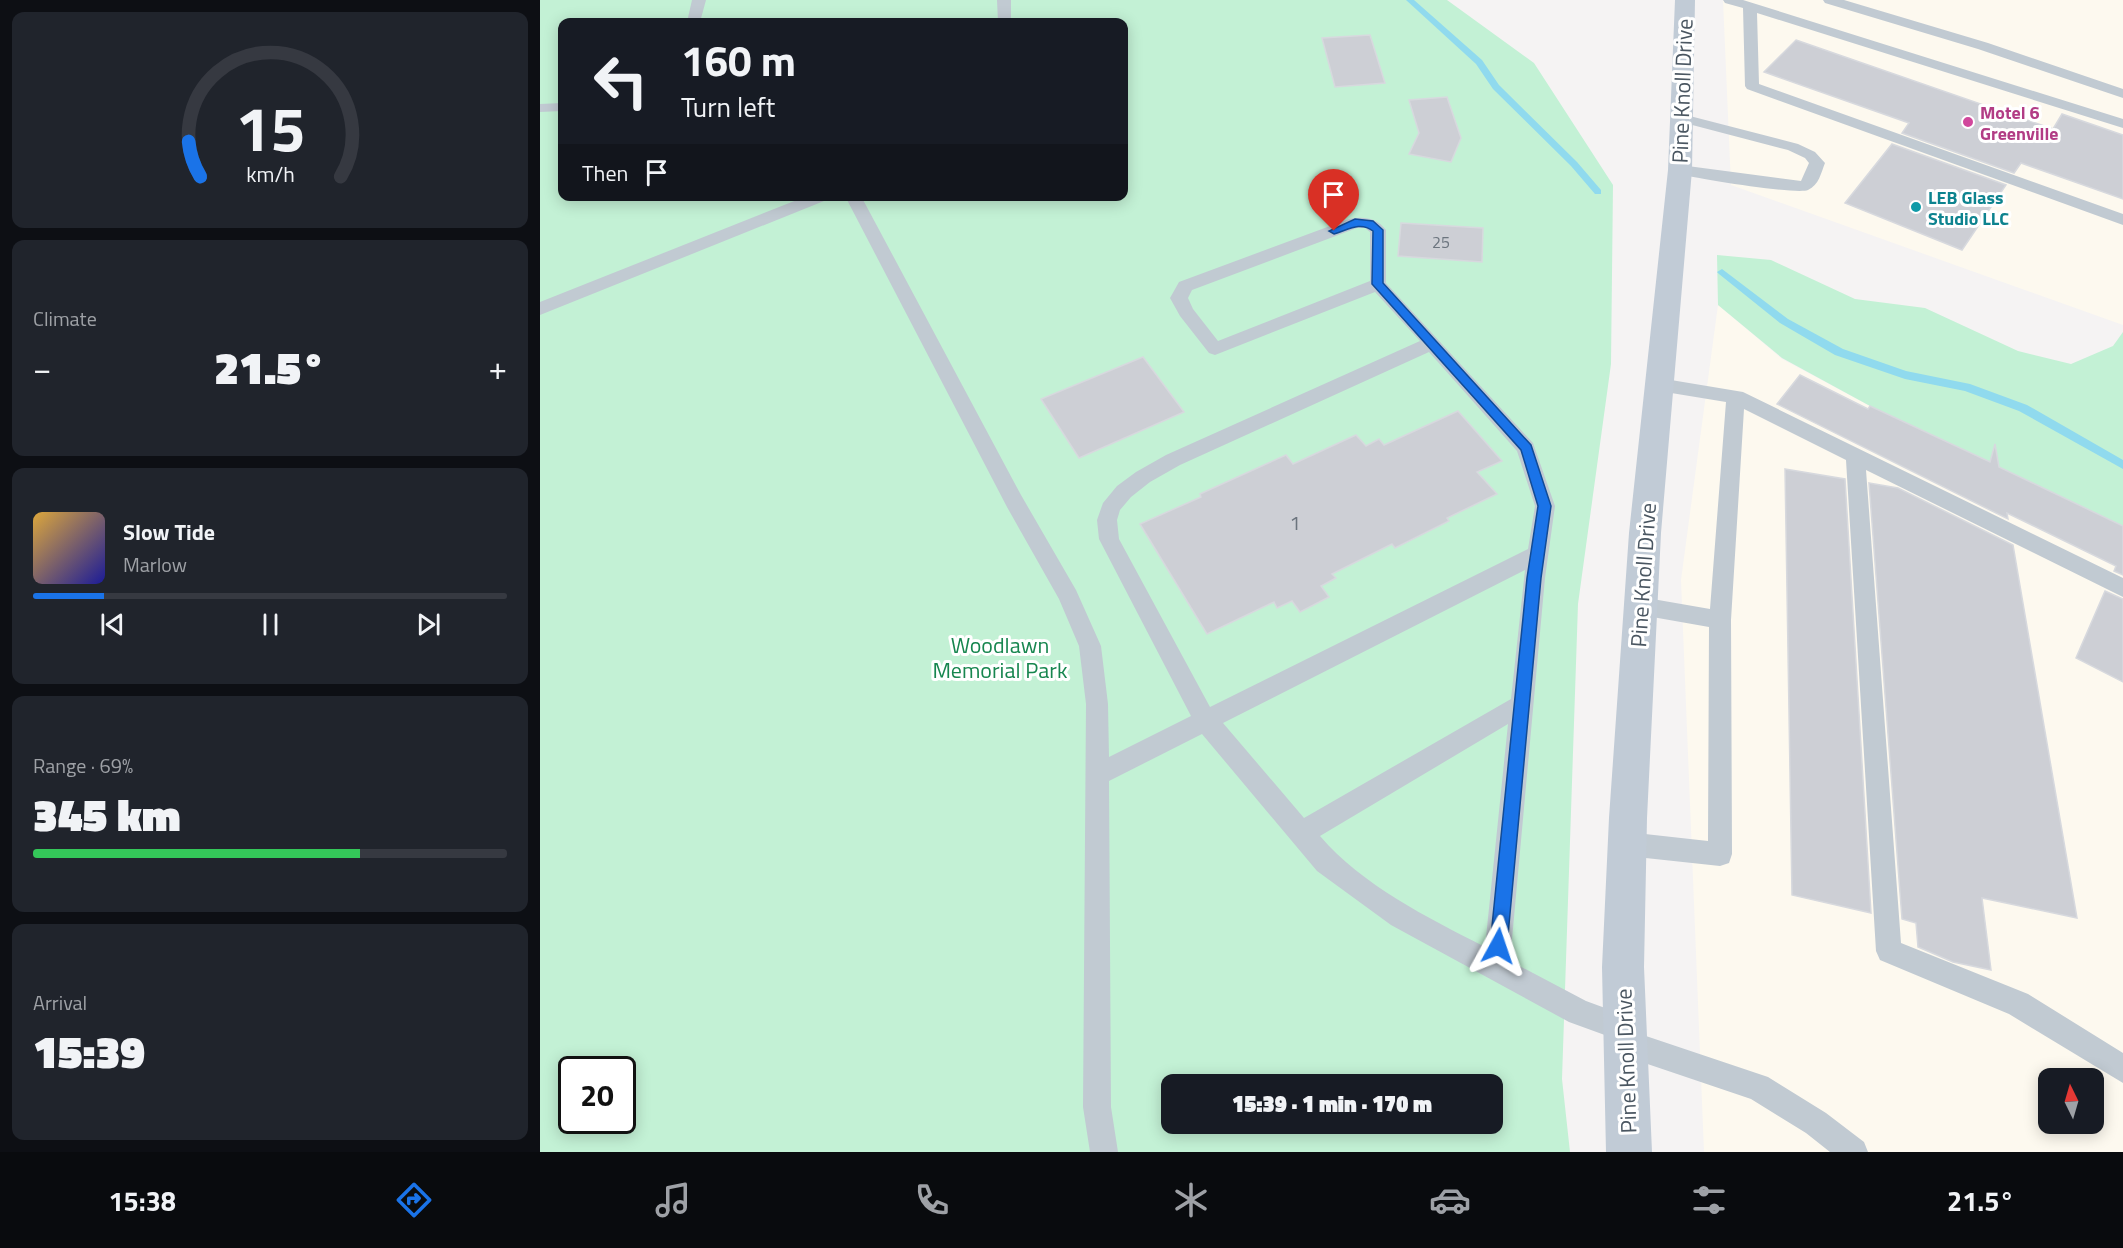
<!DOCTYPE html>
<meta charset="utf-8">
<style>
:root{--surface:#171b24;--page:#20242c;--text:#f1f3f6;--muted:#9ea1a6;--line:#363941;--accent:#1a73e8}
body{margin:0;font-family:"Titillium Web",sans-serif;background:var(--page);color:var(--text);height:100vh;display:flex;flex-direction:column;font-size:22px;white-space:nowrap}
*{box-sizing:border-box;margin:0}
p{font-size:20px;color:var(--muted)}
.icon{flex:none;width:33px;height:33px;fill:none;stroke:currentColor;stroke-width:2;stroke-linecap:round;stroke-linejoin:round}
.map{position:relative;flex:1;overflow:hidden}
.details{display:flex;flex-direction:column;gap:12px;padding:12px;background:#0d0f14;width:540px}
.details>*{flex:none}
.banner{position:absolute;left:18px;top:18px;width:570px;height:183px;border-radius:12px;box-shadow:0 3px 15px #0003;background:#171b24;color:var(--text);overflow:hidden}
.needle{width:39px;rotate:355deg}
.controls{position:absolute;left:1498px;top:1068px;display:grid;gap:12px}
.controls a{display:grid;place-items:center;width:66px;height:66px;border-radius:12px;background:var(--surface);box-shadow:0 3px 15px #0003;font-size:30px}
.speed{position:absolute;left:18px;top:1056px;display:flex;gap:12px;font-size:30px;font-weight:700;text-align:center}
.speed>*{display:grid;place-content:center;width:78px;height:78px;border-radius:50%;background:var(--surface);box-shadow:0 3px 15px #0003;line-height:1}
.speed .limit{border:3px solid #111;border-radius:9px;background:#fff;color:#111}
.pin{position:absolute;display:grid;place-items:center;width:51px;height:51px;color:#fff;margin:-62px -26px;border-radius:50% 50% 50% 0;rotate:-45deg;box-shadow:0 0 6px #0007}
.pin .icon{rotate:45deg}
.me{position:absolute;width:66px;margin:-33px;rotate:5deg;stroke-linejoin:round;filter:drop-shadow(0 0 4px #0008)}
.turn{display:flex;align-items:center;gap:21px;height:126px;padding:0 24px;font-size:27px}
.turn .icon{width:78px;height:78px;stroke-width:2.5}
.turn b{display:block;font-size:42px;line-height:51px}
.then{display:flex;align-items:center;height:57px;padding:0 24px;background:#0003;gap:12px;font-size:22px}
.big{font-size:45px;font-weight:800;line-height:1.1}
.details .widget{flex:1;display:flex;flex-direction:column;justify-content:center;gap:9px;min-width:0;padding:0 21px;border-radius:12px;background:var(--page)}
.details .dial{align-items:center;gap:0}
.dial svg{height:156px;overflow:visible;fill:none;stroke:var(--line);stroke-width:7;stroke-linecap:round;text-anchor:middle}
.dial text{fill:var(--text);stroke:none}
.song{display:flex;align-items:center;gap:18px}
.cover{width:72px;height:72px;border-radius:9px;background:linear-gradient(135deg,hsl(40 70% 55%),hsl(240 70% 35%))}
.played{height:6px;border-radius:3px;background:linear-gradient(90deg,var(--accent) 15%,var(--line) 15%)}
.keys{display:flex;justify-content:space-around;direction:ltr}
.heat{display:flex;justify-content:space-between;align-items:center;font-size:33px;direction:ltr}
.charge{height:9px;border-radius:4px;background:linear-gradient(90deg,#34c759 69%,var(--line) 0)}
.trip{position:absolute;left:621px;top:1074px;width:342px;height:60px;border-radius:12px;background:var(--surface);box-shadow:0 3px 15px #0003;font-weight:800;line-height:60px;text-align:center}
.dock{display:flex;height:96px;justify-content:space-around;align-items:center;background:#090b0e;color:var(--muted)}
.dock .icon{width:42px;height:42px}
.dock .active{color:var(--accent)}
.dock b{font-size:27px;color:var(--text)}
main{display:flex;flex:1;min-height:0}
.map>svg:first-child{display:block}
</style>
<main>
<section class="details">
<div class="widget dial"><svg viewBox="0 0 100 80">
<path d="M14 69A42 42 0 1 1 86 69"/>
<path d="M14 69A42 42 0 0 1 8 51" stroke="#1a73e8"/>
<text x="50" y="56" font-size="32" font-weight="700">15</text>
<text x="50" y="72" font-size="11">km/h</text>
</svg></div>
<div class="widget"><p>Climate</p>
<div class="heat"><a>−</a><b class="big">21.5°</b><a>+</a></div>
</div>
<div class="widget">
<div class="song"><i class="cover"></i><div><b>Slow Tide</b><p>Marlow</p></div></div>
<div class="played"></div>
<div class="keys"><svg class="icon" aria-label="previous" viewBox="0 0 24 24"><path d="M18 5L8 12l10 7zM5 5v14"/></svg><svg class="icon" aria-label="pause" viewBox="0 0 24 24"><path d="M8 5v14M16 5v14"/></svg><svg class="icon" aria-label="next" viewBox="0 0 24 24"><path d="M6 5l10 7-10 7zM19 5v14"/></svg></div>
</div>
<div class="widget"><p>Range · 69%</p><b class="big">345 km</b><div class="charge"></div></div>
<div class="widget"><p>Arrival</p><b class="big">15:39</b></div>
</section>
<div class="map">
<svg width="1583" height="1152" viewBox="0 0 1583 1152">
<rect width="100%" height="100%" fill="#f5f3f3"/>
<path fill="#fdf9ef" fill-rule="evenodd" d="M 1183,0 L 1583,0 L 1583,325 L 1191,185 Z
M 1178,305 L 1242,359 L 1330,406 L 1583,526 L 1583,1152 L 1164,1152 L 1141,580 ZM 1509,1078 L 1554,1078 L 1554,1124 L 1509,1124 Z"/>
<path fill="#c3f1d5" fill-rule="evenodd" d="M 0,0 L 907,0 L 994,63 L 1073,185 L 1071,364 L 1038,604 L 1022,1079 L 1030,1152 L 0,1152 ZM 22,22 L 584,22 L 584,196 L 22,196 ZM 32,1070 L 82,1070 L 82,1120 L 32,1120 ZM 632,1084 L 952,1084 L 952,1124 L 632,1124 Z
M 1177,255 L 1231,260 L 1315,299 L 1385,308 L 1478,351 L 1531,364 L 1573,346 L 1583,332 L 1583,526 L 1330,406 L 1242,358 L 1178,305 Z"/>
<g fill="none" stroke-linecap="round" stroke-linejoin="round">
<path fill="#90daee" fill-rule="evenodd" d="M 866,0 L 874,0 L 942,60 L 959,85 L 1037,162 L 1061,190 L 1061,194 L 1055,194 L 1031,166 L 953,89 L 936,64 Z
M 1182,269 L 1248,319 L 1303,349 L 1366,371 L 1430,384 L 1487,405 L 1583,460 L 1583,469 L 1479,411 L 1425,391 L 1365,379 L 1295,355 L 1240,323 L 1179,274 L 1177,272 Z"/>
</g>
<path fill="#cdcfd5" stroke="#d7d9de" stroke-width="1.5" d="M 830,35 L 845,83 L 795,87 L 782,38 Z
M 1256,40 L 1513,129 L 1522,114 L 1583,135 L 1583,199 L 1481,163 L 1474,173 L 1362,133 L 1369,123 L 1224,72 Z
M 907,97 L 921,138 L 911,162 L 869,154 L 879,133 L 869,100 Z
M 1352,144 L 1466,185 L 1422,250 L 1305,203 Z
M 861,223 L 943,228 L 942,262 L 858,256 Z
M 603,357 L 644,412 L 539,458 L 501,399 Z
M 1260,375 L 1328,409 L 1330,406 L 1450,462 L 1455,444 L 1459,467 L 1583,526 L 1583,575 L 1574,571 L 1576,566 L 1467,513 L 1468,519 L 1237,404 Z
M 918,411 L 962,461 L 937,472 L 957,494 L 907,518 L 909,521 L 855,548 L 852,544 L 792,574 L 796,578 L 781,586 L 789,597 L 760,612 L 752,601 L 737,608 L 734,602 L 667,634 L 600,524 L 661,497 L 660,494 L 746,455 L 753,464 L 816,435 L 826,446 L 839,439 L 844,445 Z
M 1245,469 L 1305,479 L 1331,913 L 1252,895 Z
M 1329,483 L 1358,488 L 1473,545 L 1537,918 L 1442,898 L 1451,970 L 1413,962 L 1378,947 L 1376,923 L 1362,919 Z
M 1565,591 L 1583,599 L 1583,682 L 1536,658 Z"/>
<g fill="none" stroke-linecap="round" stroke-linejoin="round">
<path fill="#c1cad2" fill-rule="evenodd" d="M 152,0 L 166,0 L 160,22 L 147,22 Z
M 457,0 L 471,0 L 471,22 L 458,22 Z
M 1183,0 L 1203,0 L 1583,119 L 1583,128 L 1217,13 L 1219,84 L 1583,214 L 1583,225 L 1207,89 L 1205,86 L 1203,8 L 1185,3 Z
M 1283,0 L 1304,0 L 1448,43 L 1583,89 L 1583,98 L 1438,49 L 1285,3 Z
M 22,103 L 22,111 L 0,112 L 0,104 Z
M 1142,114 L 1258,144 L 1275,152 L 1285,163 C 1281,173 1279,185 1268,190 C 1256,195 1153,178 1135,173 L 1132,170 L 1135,167 L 1140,165 L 1261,181 L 1269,163 L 1265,158 L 1248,150 L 1137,121 L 1135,118 Z
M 267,196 L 291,196 L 289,199 L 0,315 L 0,302 Z
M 305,196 L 321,196 L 481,495 L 536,590 L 561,646 L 568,704 L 569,757 L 651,716 L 559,539 L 557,520 L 563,503 L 577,486 L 596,472 L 626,455 L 880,341 L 835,292 L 675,355 L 669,353 L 640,316 L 630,298 L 639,282 L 809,219 C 824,216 837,218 846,230 L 846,283 L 993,443 L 1015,506 L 1005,578 L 970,961 L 1046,1001 L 1095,1019 L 1099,1029 L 1097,1033 L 1228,1077 L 1286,1113 L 1324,1142 L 1328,1152 L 1290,1152 L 1266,1133 L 1211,1099 L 1075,1053 L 1071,1043 L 1073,1038 L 1029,1022 L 851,925 L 777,871 L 662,734 L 569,781 L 571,1107 L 578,1152 L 550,1152 L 543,1107 L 546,704 L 539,646 L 519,599 L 467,507 ZM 817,228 L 825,228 L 830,232 L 830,281 L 678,341 L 653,309 L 648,298 L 652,290 ZM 889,352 L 977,451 L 995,506 L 988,549 L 670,707 L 579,539 L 577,520 L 580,510 L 591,497 L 610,482 L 640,465 ZM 985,570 L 971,699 L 764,818 L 683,723 ZM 968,724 L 945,947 C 887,917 823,886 780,836 Z
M 1119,378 L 1203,392 L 1583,578 L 1583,597 L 1326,470 L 1361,943 L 1488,994 L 1583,1053 L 1583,1083 L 1469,1014 L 1340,960 L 1336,951 L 1306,460 L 1204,409 L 1191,620 L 1192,854 L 1189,863 L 1180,866 L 1087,856 L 1078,853 L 1075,844 L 1078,835 L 1087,832 L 1168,841 L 1169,627 L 1101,615 L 1093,612 L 1090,606 L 1093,600 L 1101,597 L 1170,609 L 1186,402 L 1113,390 L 1110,385 L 1113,380 Z"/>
<path fill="#c1cbd6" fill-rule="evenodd" d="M 1135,0 L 1155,0 L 1152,170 L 1121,533 L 1107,818 L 1104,967 L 1112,1152 L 1066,1152 L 1062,967 L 1069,818 L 1089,533 L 1128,170 Z"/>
</g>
<path fill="#1a73e8" stroke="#114b97" stroke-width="1.5" d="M 815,219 L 833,221 L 843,230 L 843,283 L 991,445 L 1011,506 L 1001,578 L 967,946 L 964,952 L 958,954 L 953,952 L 950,946 L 987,578 L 998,506 L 981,450 L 832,284 L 833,231 C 820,221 808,230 794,234 L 789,231 Z"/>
<circle fill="#d1479c" stroke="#fff" stroke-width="2" cx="1428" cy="122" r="6"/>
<circle fill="#0f9aa8" stroke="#fff" stroke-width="2" cx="1376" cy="207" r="6"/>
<g text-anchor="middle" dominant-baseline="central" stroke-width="6" stroke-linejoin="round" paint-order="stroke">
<g font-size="16" fill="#6b747e">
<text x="901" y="242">25</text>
</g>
<g font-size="18" font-weight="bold" fill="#b23c85" stroke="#fff" text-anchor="start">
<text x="1440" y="112">Motel 6<tspan x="1440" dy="21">Greenville</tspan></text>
</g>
<g font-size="18" font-weight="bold" fill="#0d838f" stroke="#fff" text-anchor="start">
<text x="1388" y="197">LEB Glass<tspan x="1388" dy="21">Studio LLC</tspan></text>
</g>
<g font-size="20" fill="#6b747e">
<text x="755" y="522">1</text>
</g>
<g font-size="22" fill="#4a5661" stroke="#fff">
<text transform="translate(1142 91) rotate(-88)">Pine Knoll Drive</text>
<text transform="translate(1103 575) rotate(-86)">Pine Knoll Drive</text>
<text transform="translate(1086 1061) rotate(-92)">Pine Knoll Drive</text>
</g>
<g font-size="22" fill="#17864f" stroke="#fff">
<text x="460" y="645">Woodlawn<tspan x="460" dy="25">Memorial Park</tspan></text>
</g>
</g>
</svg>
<div class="controls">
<a><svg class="needle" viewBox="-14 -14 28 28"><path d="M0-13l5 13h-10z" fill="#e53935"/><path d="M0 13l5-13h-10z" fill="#9ea1a6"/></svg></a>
</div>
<div class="speed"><div class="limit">20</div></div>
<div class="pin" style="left:794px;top:231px;background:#d93025"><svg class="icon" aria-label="arrive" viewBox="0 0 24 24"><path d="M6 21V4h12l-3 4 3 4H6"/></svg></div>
<svg class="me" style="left:958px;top:946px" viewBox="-20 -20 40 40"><path d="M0-17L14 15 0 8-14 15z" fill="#1a73e8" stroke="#fff" stroke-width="4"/></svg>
<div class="trip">15:39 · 1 min · 170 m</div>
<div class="banner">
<div class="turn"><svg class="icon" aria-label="left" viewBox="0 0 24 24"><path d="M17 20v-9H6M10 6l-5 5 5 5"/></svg><div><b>160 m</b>Turn left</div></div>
<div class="then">Then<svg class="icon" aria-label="arrive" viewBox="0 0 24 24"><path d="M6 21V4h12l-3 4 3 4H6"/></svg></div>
</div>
</div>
</main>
<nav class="dock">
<b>15:38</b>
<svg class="icon active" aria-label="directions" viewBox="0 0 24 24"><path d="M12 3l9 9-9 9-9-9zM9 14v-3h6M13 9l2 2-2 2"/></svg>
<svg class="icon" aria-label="music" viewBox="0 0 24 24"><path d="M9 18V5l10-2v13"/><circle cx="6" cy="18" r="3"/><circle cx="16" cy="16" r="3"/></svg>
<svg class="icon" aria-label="phone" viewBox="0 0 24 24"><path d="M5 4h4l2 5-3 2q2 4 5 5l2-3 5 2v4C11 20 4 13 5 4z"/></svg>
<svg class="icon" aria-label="climate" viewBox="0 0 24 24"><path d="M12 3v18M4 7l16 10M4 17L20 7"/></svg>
<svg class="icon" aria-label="car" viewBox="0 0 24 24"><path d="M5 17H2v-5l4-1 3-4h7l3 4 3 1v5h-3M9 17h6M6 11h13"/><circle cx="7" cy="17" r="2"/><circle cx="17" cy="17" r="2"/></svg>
<svg class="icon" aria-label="filters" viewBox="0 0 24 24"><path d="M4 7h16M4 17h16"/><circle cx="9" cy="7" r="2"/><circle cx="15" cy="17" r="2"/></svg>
<b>21.5°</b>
</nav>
